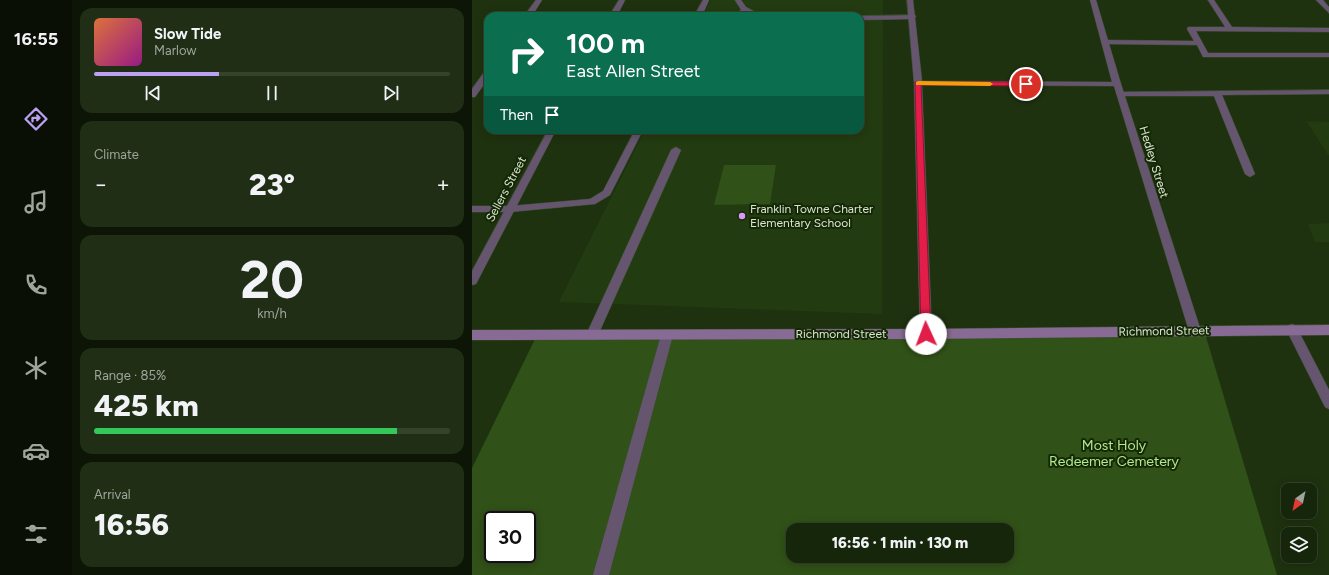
<!DOCTYPE html>
<meta charset="utf-8">
<style>
:root{--surface:#16260b;--page:#1f2e14;--text:#f1f3f6;--muted:#9ea59d;--line:#35432c;--accent:#bca0f2}
body{margin:0;font-family:Figtree,sans-serif;background:var(--page);color:var(--text);height:100vh;display:flex;flex-direction:column;font-size:15px;white-space:nowrap}
*{box-sizing:border-box;margin:0}
p{font-size:13px;color:var(--muted)}
.icon{flex:none;width:22px;height:22px;fill:none;stroke:currentColor;stroke-width:2;stroke-linecap:round;stroke-linejoin:round}
.map{position:relative;flex:1;overflow:hidden}
.side{display:flex;flex-direction:column;gap:8px;padding:8px;background:#0c1506;width:400px}
.side>*{flex:none}
.banner{position:absolute;left:12px;top:12px;width:380px;height:122px;border-radius:12px;box-shadow:0 2px 10px #0003,0 0 0 1px var(--line);background:#0b6e4f;color:#fff;overflow:hidden}
.needle{width:26px;rotate:213deg}
.tools{position:absolute;left:809px;top:483px;display:grid;gap:8px}
.tools a{display:grid;place-items:center;width:36px;height:36px;border-radius:8px;background:var(--surface);box-shadow:0 2px 10px #0003,0 0 0 1px var(--line);font-size:20px}
.speed{position:absolute;left:12px;top:511px;display:flex;gap:8px;font-size:20px;font-weight:700;text-align:center}
.speed>*{display:grid;place-content:center;width:52px;height:52px;border-radius:50%;background:var(--surface);box-shadow:0 2px 10px #0003,0 0 0 1px var(--line);line-height:1}
.speed .limit{border:2px solid #111;border-radius:6px;background:#fff;color:#111}
.pin{position:absolute;display:grid;place-items:center;width:34px;height:34px;color:#fff;margin:-17px;border:2px solid #fff;border-radius:50%;box-shadow:0 1px 4px #0007}
.me{position:absolute;width:44px;margin:-22px;rotate:358deg;stroke-linejoin:round;filter:drop-shadow(0 0 3px #0008)}
.turn{display:flex;align-items:center;gap:14px;height:84px;padding:0 16px;font-size:18px}
.turn .icon{width:52px;height:52px;stroke-width:2.5}
.turn b{display:block;font-size:28px;line-height:34px}
.then{display:flex;align-items:center;height:38px;padding:0 16px;background:#0003;gap:8px;font-size:15px}
.big{font-size:30px;font-weight:800;line-height:1.1}
.side .tile{flex:1;display:flex;flex-direction:column;justify-content:center;gap:6px;min-width:0;padding:0 14px;border-radius:12px;background:var(--page)}
.side .dial{align-items:center;gap:0}
.dial b{font-size:52px;line-height:1}
.song{display:flex;align-items:center;gap:12px}
.cover{width:48px;height:48px;border-radius:6px;background:linear-gradient(135deg,hsl(20 70% 55%),hsl(310 70% 35%))}
.played{height:4px;border-radius:2px;background:linear-gradient(90deg,var(--accent) 35%,var(--line) 35%)}
.keys{display:flex;justify-content:space-around;direction:ltr}
.heat{display:flex;justify-content:space-between;align-items:center;font-size:22px;direction:ltr}
.charge{height:6px;border-radius:3px;background:linear-gradient(90deg,#34c759 85%,var(--line) 0)}
.trip{position:absolute;left:314px;top:523px;width:228px;height:40px;border-radius:12px;background:var(--surface);box-shadow:0 2px 10px #0003,0 0 0 1px var(--line);font-weight:800;line-height:40px;text-align:center}
main{display:flex;flex:1;min-height:0}
.menu{display:flex;flex-direction:column;width:72px;justify-content:space-around;align-items:center;background:#090f04;color:var(--muted)}
.menu .icon{width:28px;height:28px}
.menu .selected{color:var(--accent)}
.menu b{font-size:18px;color:var(--text)}
.map>svg:first-child{display:block}
</style>
<main>
<nav class="menu">
<b>16:55</b>
<svg class="icon selected" aria-label="directions" viewBox="0 0 24 24"><path d="M12 3l9 9-9 9-9-9zM9 14v-3h6M13 9l2 2-2 2"/></svg>
<svg class="icon" aria-label="music" viewBox="0 0 24 24"><path d="M9 18V5l10-2v13"/><circle cx="6" cy="18" r="3"/><circle cx="16" cy="16" r="3"/></svg>
<svg class="icon" aria-label="phone" viewBox="0 0 24 24"><path d="M5 4h4l2 5-3 2q2 4 5 5l2-3 5 2v4C11 20 4 13 5 4z"/></svg>
<svg class="icon" aria-label="climate" viewBox="0 0 24 24"><path d="M12 3v18M4 7l16 10M4 17L20 7"/></svg>
<svg class="icon" aria-label="car" viewBox="0 0 24 24"><path d="M5 17H2v-5l4-1 3-4h7l3 4 3 1v5h-3M9 17h6M6 11h13"/><circle cx="7" cy="17" r="2"/><circle cx="17" cy="17" r="2"/></svg>
<svg class="icon" aria-label="filters" viewBox="0 0 24 24"><path d="M4 7h16M4 17h16"/><circle cx="9" cy="7" r="2"/><circle cx="15" cy="17" r="2"/></svg>
</nav>
<section class="side">
<div class="tile">
<div class="song"><i class="cover"></i><div><b>Slow Tide</b><p>Marlow</p></div></div>
<div class="played"></div>
<div class="keys"><svg class="icon" aria-label="previous" viewBox="0 0 24 24"><path d="M18 5L8 12l10 7zM5 5v14"/></svg><svg class="icon" aria-label="pause" viewBox="0 0 24 24"><path d="M8 5v14M16 5v14"/></svg><svg class="icon" aria-label="next" viewBox="0 0 24 24"><path d="M6 5l10 7-10 7zM19 5v14"/></svg></div>
</div>
<div class="tile"><p>Climate</p>
<div class="heat"><a>−</a><b class="big">23°</b><a>+</a></div>
</div>
<div class="tile dial"><b>20</b><p>km/h</p></div>
<div class="tile"><p>Range · 85%</p><b class="big">425 km</b><div class="charge"></div></div>
<div class="tile"><p>Arrival</p><b class="big">16:56</b></div>
</section>
<div class="map">
<svg width="857" height="575" viewBox="0 0 857 575">
<rect width="100%" height="100%" fill="#1e320f"/>
<path fill="#233b10" d="M 239,0 L 411,0 L 410,314 L 87,302 L 173,130 L 388,130 L 388,16 L 231,16 Z
M 834,121 L 857,122 L 857,156 Z
M 857,223 L 857,242 L 843,242 L 836,224 Z"/>
<path fill="#305117" fill-rule="evenodd" d="M 252,165 L 304,165 L 298,204 L 242,205 Z
M 732,330 L 805,575 L 0,575 L 0,468 L 65,335 ZM 21,520 L 55,520 L 55,554 L 21,554 ZM 321,530 L 535,530 L 535,556 L 321,556 Z"/>
<g fill="none" stroke-linecap="round" stroke-linejoin="round">
<defs>
<path id="service" d="M 64,0 L 70,0 L 60,16 L 52,16 Z
M 231,0 L 237,0 L 230,16 L 222,16 Z
M 263,0 L 269,0 L 274,7 L 291,16 L 281,16 L 273,13 L 268,16 L 259,16 L 269,10 Z
M 736,0 L 742,0 L 760,27 L 857,28 L 857,32 L 724,31 L 736,53 L 857,53 L 857,57 L 731,57 L 725,45 L 633,44 L 629,42 L 633,40 L 722,41 L 715,29 L 716,27 L 753,27 Z
M 844,0 L 851,0 L 857,7 L 857,13 Z
M 443,15 L 444,17 L 440,19 L 388,20 L 387,16 Z
M 13,71 L 16,71 L 16,79 L 3,97 L 0,97 L 0,89 Z
M 857,90 L 857,94 L 750,95 L 783,174 L 778,177 L 773,174 L 742,96 L 648,96 L 644,94 L 648,92 Z
M 163,130 L 171,130 L 138,195 L 123,204 L 38,212 L 0,212 L 0,206 L 38,206 L 118,199 L 131,191 Z
M 204,147 L 209,150 L 126,335 L 124,338 L 120,340 L 116,338 L 114,335 L 199,150 Z
M 195,330 L 199,332 L 201,335 L 137,575 L 121,575 L 189,335 L 191,332 Z"/>
<path id="minor" d="M 147,0 L 153,0 L 145,16 L 137,16 Z
M 435,0 L 441,0 L 450,81 L 640,82 L 618,0 L 624,0 L 649,84 L 729,331 L 727,334 L 723,336 L 719,334 L 717,331 L 642,86 L 450,85 L 460,334 L 458,337 L 454,339 L 450,337 L 448,334 L 442,83 Z
M 76,130 L 84,130 L 4,284 L 0,285 L 0,271 Z
M 820,324 L 824,326 L 857,390 L 857,409 L 853,407 L 814,329 L 816,326 Z"/>
<path id="secondary" d="M 857,325 L 857,335 L 454,339 L 0,340 L 0,330 L 454,329 Z"/>
</defs>
<use href="#service" stroke="#3c4f2e" stroke-width="1"/>
<use href="#minor" stroke="#3c4f2e" stroke-width="1"/>
<use href="#secondary" stroke="#3c4f2e" stroke-width="1"/>
<use href="#service" fill="#66556f" fill-rule="evenodd"/>
<use href="#minor" fill="#66556f" fill-rule="evenodd"/>
<use href="#secondary" fill="#876b95" fill-rule="evenodd"/>
</g>
<path fill="#e11d48" stroke="#92132f" d="M 443,82 L 554,82 L 557,84 L 554,86 L 449,85 L 459,334 L 454,338 L 449,334 Z"/>
<path fill="#f59e0b" d="M 446,81 L 518,82 L 521,84 L 518,86 L 444,85 L 444,82 Z"/>
<circle fill="#d99af7" stroke="#142805" stroke-width="1.5" cx="270" cy="216" r="4"/>
<g text-anchor="middle" dominant-baseline="central" stroke-width="4" stroke-linejoin="round" paint-order="stroke">
<g font-size="12" fill="#d8e5d0" stroke="#142805">
<text transform="translate(682 162) rotate(73)">Hedley Street</text>
<text transform="translate(34 189) rotate(-62)">Sellers Street</text>
<text transform="translate(692 331) rotate(-1)">Richmond Street</text>
<text x="369" y="334">Richmond Street</text>
</g>
<g font-size="12" fill="#d8e5d0" stroke="#142805" text-anchor="start">
<text x="278" y="209">Franklin Towne Charter<tspan x="278" dy="14">Elementary School</tspan></text>
</g>
<g font-size="14" fill="#b2ea8e" stroke="#142805">
<text x="642" y="445">Most Holy<tspan x="642" dy="16">Redeemer Cemetery</tspan></text>
</g>
</g>
</svg>
<div class="tools">
<a><svg class="needle" viewBox="-14 -14 28 28"><path d="M0-13l5 13h-10z" fill="#e53935"/><path d="M0 13l5-13h-10z" fill="#9ea59d"/></svg></a>
<a><svg class="icon" aria-label="layers" viewBox="0 0 24 24"><path d="M12 4l9 5-9 5-9-5zM3 14l9 5 9-5"/></svg></a>
</div>
<div class="speed"><div class="limit">30</div></div>
<div class="pin" style="left:554px;top:84px;background:#d93025"><svg class="icon" aria-label="arrive" viewBox="0 0 24 24"><path d="M6 21V4h12l-3 4 3 4H6"/></svg></div>
<svg class="me" style="left:454px;top:334px" viewBox="-20 -20 40 40"><circle r="19" fill="#fff"/><path d="M0-13L10 11 0 6-10 11z" fill="#e11d48"/></svg>
<div class="trip">16:56 · 1 min · 130 m</div>
<div class="banner">
<div class="turn"><svg class="icon" aria-label="right" viewBox="0 0 24 24"><path d="M7 20v-9h11M14 6l5 5-5 5"/></svg><div><b>100 m</b>East Allen Street</div></div>
<div class="then">Then<svg class="icon" aria-label="arrive" viewBox="0 0 24 24"><path d="M6 21V4h12l-3 4 3 4H6"/></svg></div>
</div>
</div>
</main>
